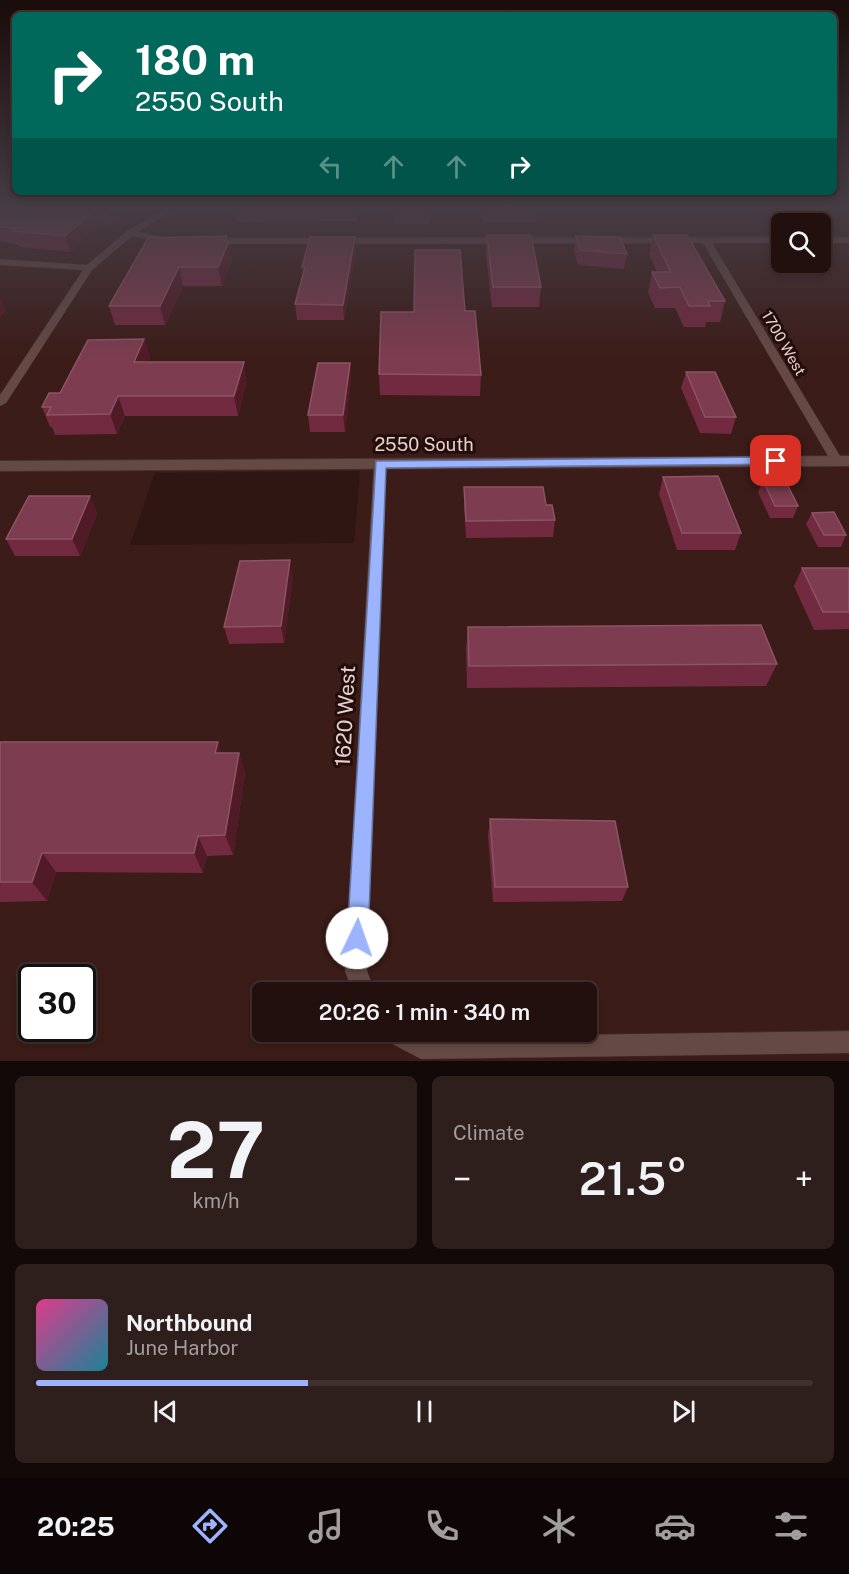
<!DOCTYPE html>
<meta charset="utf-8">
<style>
:root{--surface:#22100e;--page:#2e1e1c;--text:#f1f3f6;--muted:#a29d9e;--line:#3f302e;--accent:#9cb4fd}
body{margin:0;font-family:"Public Sans",sans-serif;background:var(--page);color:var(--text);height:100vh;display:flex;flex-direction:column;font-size:22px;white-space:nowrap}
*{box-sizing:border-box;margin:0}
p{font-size:20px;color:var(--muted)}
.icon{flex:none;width:33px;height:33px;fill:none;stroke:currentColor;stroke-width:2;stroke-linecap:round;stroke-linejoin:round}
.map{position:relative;height:1061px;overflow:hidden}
.side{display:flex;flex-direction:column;gap:15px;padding:15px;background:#130908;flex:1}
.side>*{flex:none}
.guide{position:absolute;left:12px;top:12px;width:825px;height:183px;border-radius:9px;box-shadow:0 3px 9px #0003,0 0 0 2px var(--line);background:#00695c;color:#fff;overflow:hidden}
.buttons{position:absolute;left:771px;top:213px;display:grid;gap:12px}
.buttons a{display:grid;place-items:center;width:60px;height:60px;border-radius:9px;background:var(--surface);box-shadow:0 3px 9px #0003,0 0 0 2px var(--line);font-size:30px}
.speed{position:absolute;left:18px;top:964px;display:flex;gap:12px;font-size:30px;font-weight:700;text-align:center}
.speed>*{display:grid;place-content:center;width:78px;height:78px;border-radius:50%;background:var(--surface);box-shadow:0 3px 9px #0003,0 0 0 2px var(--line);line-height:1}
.speed .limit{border:3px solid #111;border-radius:9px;background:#fff;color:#111}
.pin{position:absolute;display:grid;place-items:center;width:51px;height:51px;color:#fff;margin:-26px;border-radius:12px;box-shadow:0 3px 9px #0006}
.me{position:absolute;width:66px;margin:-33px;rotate:3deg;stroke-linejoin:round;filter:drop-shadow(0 0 4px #0008)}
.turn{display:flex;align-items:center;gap:21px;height:126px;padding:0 24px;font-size:27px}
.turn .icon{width:78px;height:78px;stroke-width:2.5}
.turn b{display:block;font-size:42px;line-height:51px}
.lanes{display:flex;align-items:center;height:57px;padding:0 24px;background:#0003;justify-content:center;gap:30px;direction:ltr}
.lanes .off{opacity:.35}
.big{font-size:45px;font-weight:600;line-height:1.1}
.side .widget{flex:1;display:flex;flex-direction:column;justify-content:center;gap:9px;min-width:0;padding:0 21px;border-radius:9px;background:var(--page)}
.side .dial{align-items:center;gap:0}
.dial b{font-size:78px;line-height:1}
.song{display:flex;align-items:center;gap:18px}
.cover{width:72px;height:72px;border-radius:9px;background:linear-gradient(135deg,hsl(330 70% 55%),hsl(190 70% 35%))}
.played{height:6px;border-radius:3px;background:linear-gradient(90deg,var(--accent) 35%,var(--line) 35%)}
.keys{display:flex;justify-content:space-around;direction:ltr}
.heat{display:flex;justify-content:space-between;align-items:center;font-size:33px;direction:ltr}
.side .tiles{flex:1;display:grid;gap:15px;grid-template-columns:1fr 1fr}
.widget:last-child{grid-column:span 2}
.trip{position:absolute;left:252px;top:982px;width:345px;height:60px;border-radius:9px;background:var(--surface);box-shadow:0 3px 9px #0003,0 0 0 2px var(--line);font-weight:600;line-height:60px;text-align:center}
.tab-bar{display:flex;height:96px;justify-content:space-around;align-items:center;background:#0e0606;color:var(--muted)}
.tab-bar .icon{width:42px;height:42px}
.tab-bar .selected{color:var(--accent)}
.tab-bar b{font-size:27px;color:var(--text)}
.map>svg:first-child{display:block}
</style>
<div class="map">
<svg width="849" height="1061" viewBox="0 0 849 1061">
<rect width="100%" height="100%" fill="#2e1613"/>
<path fill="#3b1c18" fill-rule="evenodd" d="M 0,210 L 849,210 L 849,1061 L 0,1061 ZM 782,224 L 820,224 L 820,262 L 782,262 ZM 360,471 L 354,543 L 130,545 L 155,473 ZM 32,978 L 82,978 L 82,1029 L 32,1029 ZM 262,993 L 586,993 L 586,1032 L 262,1032 Z"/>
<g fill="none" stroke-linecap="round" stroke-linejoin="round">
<defs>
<path id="minor" d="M 164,210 L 174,210 L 138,232 L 173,239 L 173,243 L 132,236 L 92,270 L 6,403 L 0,406 L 0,395 L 83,270 L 0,265 L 0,259 L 87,265 L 127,231 Z
M 782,237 L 782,243 L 712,243 L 843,461 L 837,465 L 831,461 L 703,243 L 211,244 L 207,241 L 211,238 Z
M 820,237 L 849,237 L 849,243 L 820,243 Z
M 380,460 L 386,464 L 367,971 L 375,993 L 353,993 L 345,971 L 374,464 Z
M 849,1031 L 849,1053 L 421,1059 L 385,1040 L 382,1032 L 415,1032 L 423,1037 Z"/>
<path id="secondary" d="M 849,456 L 849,466 L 0,471 L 0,461 Z"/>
</defs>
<use href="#minor" stroke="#43312f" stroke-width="1"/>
<use href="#secondary" stroke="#43312f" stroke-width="2"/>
<use href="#minor" fill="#654945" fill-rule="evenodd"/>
<use href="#secondary" fill="#654945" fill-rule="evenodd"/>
</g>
<path fill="#712a40" d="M 0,210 L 131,210 L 131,212 L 111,225 L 103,223 L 70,252 L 19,247 L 18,245 L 0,241 Z
M 235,210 L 358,210 L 357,221 L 237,222 Z
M 395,210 L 429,210 L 429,224 L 395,224 Z
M 481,210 L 538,210 L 537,222 L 483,222 Z
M 487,235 L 541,287 L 539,307 L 492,307 L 486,254 Z
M 653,235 L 725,301 L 720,322 L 706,322 L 705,327 L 684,327 L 675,308 L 655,308 L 648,292 L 652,272 L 657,272 L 649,254 Z
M 576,236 L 627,254 L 624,269 L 578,265 L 574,251 Z
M 355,237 L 356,252 L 344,320 L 297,320 L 295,304 L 303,274 L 302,267 Z
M 148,238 L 227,241 L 232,259 L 222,286 L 183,286 L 165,325 L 115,325 L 109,306 Z
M 465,311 L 481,375 L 480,396 L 380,395 L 379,374 Z
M 144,339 L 150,358 L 148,362 L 247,381 L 238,416 L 125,416 L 117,434 L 55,435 L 52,427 L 50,427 L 42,407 L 60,393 Z
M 350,363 L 351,379 L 345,432 L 310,432 L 308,415 Z
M 686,372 L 736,417 L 731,434 L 700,433 L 681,388 Z
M 663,477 L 741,533 L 735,550 L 677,550 L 659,494 Z
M 763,480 L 798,506 L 793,518 L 770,518 L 758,492 Z
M 464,487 L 546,505 L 555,520 L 553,537 L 466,538 L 464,504 Z
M 90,496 L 97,514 L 80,556 L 15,556 L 6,539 Z
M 812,513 L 846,535 L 841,547 L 818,547 L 806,524 Z
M 802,568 L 849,568 L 849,629 L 814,630 L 794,586 Z
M 293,578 L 284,643 L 229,644 L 224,627 Z
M 468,627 L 777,664 L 766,686 L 467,688 L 466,649 Z
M 0,742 L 221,753 L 239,753 L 245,774 L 233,855 L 207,856 L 203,873 L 56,872 L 47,901 L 0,902 Z
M 490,819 L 628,887 L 622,901 L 493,902 L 488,835 Z"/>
<path fill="#511a27" d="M 95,210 L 99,210 L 103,223 L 70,252 L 65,236 Z
M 107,210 L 131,210 L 131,212 L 111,225 Z
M 227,236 L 228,243 L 229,241 L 232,259 L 222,286 L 218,267 Z
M 355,237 L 356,252 L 344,320 L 343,305 Z
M 179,267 L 183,286 L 165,325 L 160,306 Z
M 0,296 L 6,310 L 0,318 Z
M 144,339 L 150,358 L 139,382 L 134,362 Z
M 244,362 L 247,381 L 238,416 L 234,396 Z
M 350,363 L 351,379 L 345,432 L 343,415 Z
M 118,396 L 125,416 L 117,434 L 110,414 Z
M 90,496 L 97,514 L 80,556 L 72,539 Z
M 290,560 L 293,578 L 284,643 L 281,626 Z
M 218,742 L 225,763 L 215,753 Z
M 239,753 L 245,774 L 233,855 L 225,835 Z
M 198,836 L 207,856 L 203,873 L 194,853 Z
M 42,853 L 56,872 L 47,901 L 32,882 Z"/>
<path fill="#7d3c4f" stroke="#8d5464" stroke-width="1.5" d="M 0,210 L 95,210 L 65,236 L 13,231 L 16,229 L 0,227 Z
M 487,235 L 531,235 L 541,287 L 493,287 Z
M 653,235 L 687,235 L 725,301 L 708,301 L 710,306 L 689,306 L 680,287 L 660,288 L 652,272 L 671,272 Z
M 227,236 L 225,241 L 229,241 L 218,267 L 179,267 L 160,306 L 109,306 L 148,238 Z
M 576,236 L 620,237 L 627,254 L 580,250 Z
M 310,237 L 355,237 L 343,305 L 295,304 L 305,267 L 302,267 Z
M 415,250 L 460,250 L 465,311 L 475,311 L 481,375 L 379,374 L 381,312 L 414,312 Z
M 144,339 L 134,362 L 244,362 L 234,396 L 118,396 L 110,414 L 47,415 L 51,407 L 42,407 L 49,393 L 60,393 L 88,340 Z
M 318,363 L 350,363 L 343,415 L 308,415 Z
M 686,372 L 715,372 L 736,417 L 705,417 Z
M 718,476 L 741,533 L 682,533 L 663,477 Z
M 763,480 L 785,480 L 798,506 L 775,506 Z
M 464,487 L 543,487 L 546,505 L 552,505 L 555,520 L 466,521 Z
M 29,496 L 90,496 L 72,539 L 6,539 Z
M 834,512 L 846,535 L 824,535 L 812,513 Z
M 290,560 L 281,626 L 224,627 L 240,561 Z
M 802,568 L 849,568 L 849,612 L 823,612 Z
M 761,625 L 777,664 L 469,666 L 468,627 Z
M 0,742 L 218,742 L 215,753 L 239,753 L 225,835 L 198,836 L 194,853 L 42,853 L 32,882 L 0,882 Z
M 490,819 L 615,821 L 628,887 L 495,887 Z"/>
<linearGradient id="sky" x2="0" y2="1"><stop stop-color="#190c0a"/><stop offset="0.58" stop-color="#463c44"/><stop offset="1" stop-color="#463c44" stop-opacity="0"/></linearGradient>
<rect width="849" height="359" fill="url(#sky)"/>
<path fill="#9cb4fd" stroke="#6575a4" stroke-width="1.5" d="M 776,457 L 780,458 L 780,464 L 386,468 L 368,938 L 364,946 L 357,949 L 350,946 L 347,938 L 376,461 Z"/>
<g text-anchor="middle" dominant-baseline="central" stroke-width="6" stroke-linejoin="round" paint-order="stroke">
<g font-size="15" fill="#e4d3d0" stroke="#240d0a">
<text transform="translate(784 343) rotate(60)">1700 West</text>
</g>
<g font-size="18" fill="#e4d3d0" stroke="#240d0a">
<text x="424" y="444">2550 South</text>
</g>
<g font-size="21" fill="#e4d3d0" stroke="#240d0a">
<text transform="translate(345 716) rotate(-87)">1620 West</text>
</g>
</g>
</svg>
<div class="buttons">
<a><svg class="icon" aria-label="search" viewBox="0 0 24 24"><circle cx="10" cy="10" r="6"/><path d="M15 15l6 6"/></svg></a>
</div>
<div class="speed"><div class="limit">30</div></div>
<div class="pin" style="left:776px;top:461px;background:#d93025"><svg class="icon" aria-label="arrive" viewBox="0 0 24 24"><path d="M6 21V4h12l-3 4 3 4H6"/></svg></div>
<svg class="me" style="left:357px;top:938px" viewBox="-20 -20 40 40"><circle r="19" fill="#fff"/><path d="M0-13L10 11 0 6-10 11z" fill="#9cb4fd"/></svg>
<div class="trip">20:26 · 1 min · 340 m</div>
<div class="guide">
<div class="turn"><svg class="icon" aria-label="right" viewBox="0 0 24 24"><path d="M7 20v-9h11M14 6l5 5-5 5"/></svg><div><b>180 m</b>2550 South</div></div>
<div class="lanes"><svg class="icon off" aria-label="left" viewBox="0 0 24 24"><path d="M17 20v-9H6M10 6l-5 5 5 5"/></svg><svg class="icon off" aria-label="ahead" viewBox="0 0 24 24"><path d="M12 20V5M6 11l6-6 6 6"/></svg><svg class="icon off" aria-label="ahead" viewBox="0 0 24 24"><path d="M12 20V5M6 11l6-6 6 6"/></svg><svg class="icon" aria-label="right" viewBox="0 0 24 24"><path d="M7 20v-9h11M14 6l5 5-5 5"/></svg></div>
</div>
</div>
<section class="side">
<div class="tiles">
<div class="widget dial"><b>27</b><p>km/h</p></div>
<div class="widget"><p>Climate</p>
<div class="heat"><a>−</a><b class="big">21.5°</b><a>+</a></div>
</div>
<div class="widget">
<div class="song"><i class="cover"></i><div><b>Northbound</b><p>June Harbor</p></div></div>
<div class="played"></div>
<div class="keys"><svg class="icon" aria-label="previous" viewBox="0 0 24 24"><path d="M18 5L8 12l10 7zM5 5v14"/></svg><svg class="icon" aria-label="pause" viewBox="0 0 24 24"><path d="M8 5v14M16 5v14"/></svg><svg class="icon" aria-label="next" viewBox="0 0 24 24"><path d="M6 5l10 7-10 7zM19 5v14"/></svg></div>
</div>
</div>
</section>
<nav class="tab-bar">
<b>20:25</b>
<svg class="icon selected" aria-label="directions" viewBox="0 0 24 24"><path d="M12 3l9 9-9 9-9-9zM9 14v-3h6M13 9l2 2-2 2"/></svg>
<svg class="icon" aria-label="music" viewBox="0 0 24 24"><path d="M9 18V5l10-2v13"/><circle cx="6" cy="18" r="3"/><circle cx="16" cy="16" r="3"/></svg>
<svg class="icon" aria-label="phone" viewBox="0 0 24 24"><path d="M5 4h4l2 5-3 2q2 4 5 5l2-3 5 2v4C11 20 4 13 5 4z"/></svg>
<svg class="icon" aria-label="climate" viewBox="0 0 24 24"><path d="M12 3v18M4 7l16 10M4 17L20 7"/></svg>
<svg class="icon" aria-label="car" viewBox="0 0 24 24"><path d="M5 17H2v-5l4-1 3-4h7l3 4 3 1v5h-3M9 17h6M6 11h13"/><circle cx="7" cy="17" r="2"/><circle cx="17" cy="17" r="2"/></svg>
<svg class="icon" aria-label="filters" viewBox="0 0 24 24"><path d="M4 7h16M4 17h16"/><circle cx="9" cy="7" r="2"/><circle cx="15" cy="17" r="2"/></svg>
</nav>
